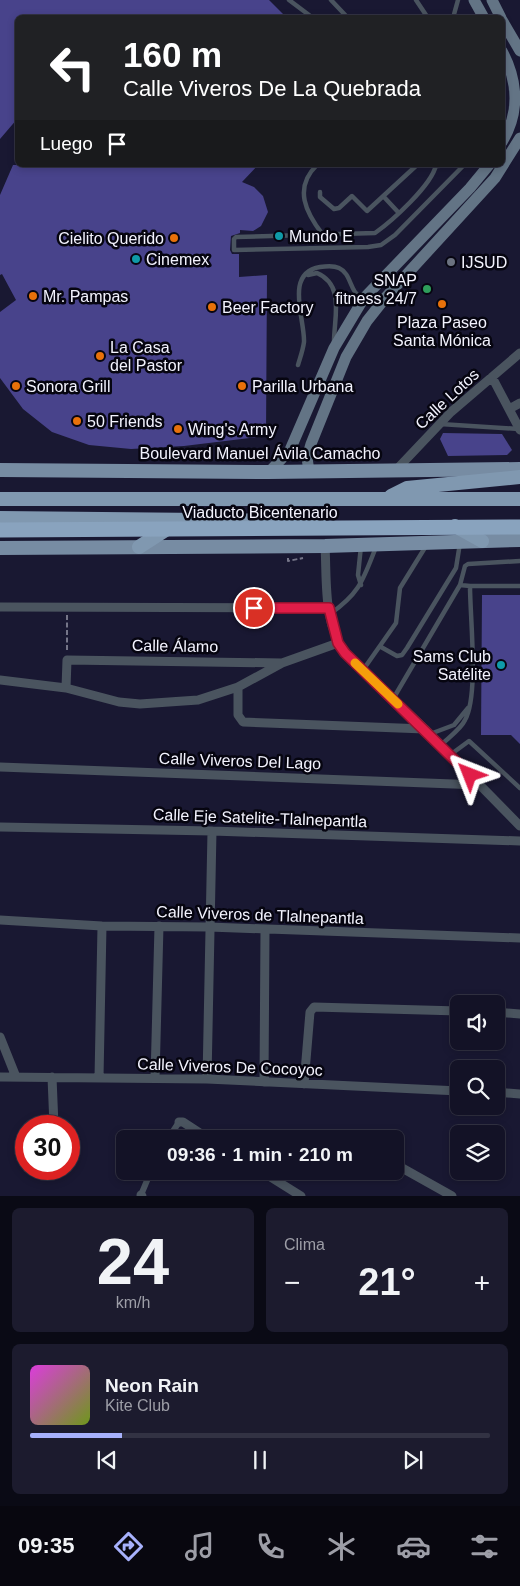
<!DOCTYPE html>
<html lang="es">
<meta charset="utf-8">
<style>
:root{--surface:#131226;--page:#1c1b2e;--text:#f1f3f6;--muted:#9d9ea7;--line:#323243;--accent:#a7b1fc}
body{margin:0;font-family:Arial,sans-serif;background:var(--page);color:var(--text);height:100vh;display:flex;flex-direction:column;font-size:19px;white-space:nowrap}
*{box-sizing:border-box;margin:0}
p{font-size:16px;color:var(--muted)}
.icon{flex:none;width:28px;height:28px;fill:none;stroke:currentColor;stroke-width:2;stroke-linecap:round;stroke-linejoin:round}
.map{position:relative;height:1196px;overflow:hidden}
.side{display:flex;flex-direction:column;gap:12px;padding:12px;background:#0a0a15;flex:1}
.side>*{flex:none}
.guide{position:absolute;left:15px;top:15px;width:490px;height:152px;border-radius:8px;box-shadow:0 2px 8px #0003,0 0 0 1px var(--line);background:#202124;color:#fff;overflow:hidden}
.fabs{position:absolute;left:450px;top:995px;display:grid;gap:10px}
.fabs a{display:grid;place-items:center;width:55px;height:55px;border-radius:8px;background:var(--surface);box-shadow:0 2px 8px #0003,0 0 0 1px var(--line);font-size:25px}
.speed{position:absolute;left:15px;top:1115px;display:flex;gap:10px;font-size:25px;font-weight:700;text-align:center}
.speed>*{display:grid;place-content:center;width:65px;height:65px;border-radius:50%;background:var(--surface);box-shadow:0 2px 8px #0003,0 0 0 1px var(--line);line-height:1}
.speed .limit{border:8px solid #d22;background:#fff;color:#111}
.pin{position:absolute;display:grid;place-items:center;width:42px;height:42px;color:#fff;margin:-21px;border:2px solid #fff;border-radius:50%;box-shadow:0 1px 5px #0007}
.me{position:absolute;width:55px;margin:-28px;rotate:315deg;stroke-linejoin:round;filter:drop-shadow(0 0 4px #0008)}
.turn{display:flex;align-items:center;gap:18px;height:105px;padding:0 25px;font-size:22px}
.turn .icon{width:65px;height:65px;stroke-width:2.5}
.turn b{display:block;font-size:35px;line-height:42px}
.then{display:flex;align-items:center;height:48px;padding:0 25px;background:#0003;gap:10px;font-size:19px}
.big{font-size:38px;font-weight:700;line-height:1.1}
.side .tile{flex:1;display:flex;flex-direction:column;justify-content:center;gap:8px;min-width:0;padding:0 18px;border-radius:8px;background:var(--page)}
.side .dial{align-items:center;gap:0}
.dial b{font-size:65px;line-height:1}
.song{display:flex;align-items:center;gap:15px}
.cover{width:60px;height:60px;border-radius:8px;background:linear-gradient(135deg,hsl(300 70% 55%),hsl(80 70% 35%))}
.played{height:5px;border-radius:2px;background:linear-gradient(90deg,var(--accent) 20%,var(--line) 20%)}
.keys{display:flex;justify-content:space-around;direction:ltr}
.heat{display:flex;justify-content:space-between;align-items:center;font-size:28px;direction:ltr}
.side .tiles{flex:1;display:grid;gap:12px;grid-template-columns:1fr 1fr}
.tile:last-child{grid-column:span 2}
.trip{position:absolute;left:116px;top:1130px;width:288px;height:50px;border-radius:8px;background:var(--surface);box-shadow:0 2px 8px #0003,0 0 0 1px var(--line);font-weight:700;line-height:50px;text-align:center}
.dock{display:flex;height:80px;justify-content:space-around;align-items:center;background:#08070f;color:var(--muted)}
.dock .icon{width:35px;height:35px}
.dock .on{color:var(--accent)}
.dock b{font-size:22px;color:var(--text)}
.map>svg:first-child{display:block}
</style>
<div class="map">
<svg width="520" height="1196" viewBox="0 0 520 1196">
<rect width="100%" height="100%" fill="#191832"/>
<path fill="#48438b" d="M 0,0 L 269,0 L 287,18 L 18,18 L 18,118 L 0,139 Z
M 13,165 L 258,165 L 242,182 L 254,187 L 263,196 L 268,212 L 261,226 L 253,231 L 240,230 L 240,233 L 231,236 L 230,250 L 232,254 L 239,254 L 239,277 L 267,275 L 266,436 L 184,446 L 131,449 L 89,445 L 52,432 L 23,409 L 0,378 L 0,312 L 16,300 L 2,274 L 0,275 L 0,195 Z
M 443,433 L 502,434 L 512,450 L 507,455 L 448,456 L 440,439 Z
M 482,595 L 520,595 L 520,744 L 511,735 L 481,735 Z"/>
<g fill="none" stroke-linecap="round" stroke-linejoin="round">
<path stroke="#757588" stroke-width="2" stroke-dasharray="5 2.5" stroke-linecap="butt" d="M 288,558 L 288,561 L 303,558
M 67,615 L 67,651"/>
<path stroke="#4a545f" stroke-width="4.5" d="M 289,0 L 313,18
M 331,0 L 348,18
M 416,0 L 428,18
M 453,18 L 458,0
M 317,165 C 293,188 306,213 323,235
M 436,165 C 432,185 392,221 375,233 L 236,237 L 234,239 L 234,250 L 368,247 L 381,245 L 395,235 L 464,165
M 453,165 L 463,166
M 437,166 L 450,165
M 320,192 L 320,197 L 334,209 L 339,208 L 352,196 L 367,211 L 417,165
M 384,197 L 398,212
M 308,275 L 317,273 C 345,285 334,317 334,342
M 298,365 C 300,358 303,350 304,342 C 305,319 284,273 320,267 C 326,266 333,265 339,268 C 352,274 349,292 362,298
M 440,424 L 519,429
M 361,585 L 358,575 L 361,546
M 460,585 L 465,566 L 468,564 L 520,561
M 330,614 C 360,593 363,580 376,547
M 381,647 L 397,656 L 402,655 L 407,648 L 456,568 L 460,543
M 363,670 L 396,623 L 400,588 L 426,546
M 393,699 L 460,585 L 470,586
M 430,734 L 454,725 L 468,708
M 441,745 C 448,738 461,729 465,720 C 479,695 470,618 470,586 L 520,586
M 450,755 L 469,741 L 520,788"/>
<path stroke="#4a545f" stroke-width="6" d="M 168,1139 L 179,1122
M 141,1195 L 151,1171"/>
<path stroke="#4a545f" stroke-width="9" d="M 492,377 L 520,430
M 509,409 L 520,403
M 397,469 L 451,412 L 520,353
M 325,546 C 327,581 323,623 345,653 L 425,729 L 520,826
M 0,607 L 329,608
M 0,680 L 66,688 L 119,702 L 140,704 L 198,700 L 238,687 L 282,663 L 338,643
M 238,687 L 238,715 L 243,722 L 425,729
M 66,688 L 67,660 L 282,663
M 0,767 L 480,785
M 0,827 L 212,831 L 520,841
M 0,920 L 102,926 L 209,927 L 520,938
M 496,1012 L 520,1014
M 0,1037 L 16,1077
M 0,1077 L 207,1079 L 459,1091
M 52,1077 L 54,1126
M 99,1078 L 102,926
M 155,1078 L 159,926
M 207,1079 L 212,831
M 264,1082 L 265,929
M 304,1084 L 310,1012 L 314,1007 L 459,1011
M 496,1092 L 520,1094
M 179,1122 L 183,1122 L 209,1139
M 395,1164 L 452,1196
M 261,1171 L 301,1196
M 141,1195 L 142,1196"/>
<path stroke="#637485" stroke-width="11" d="M 474,0 L 484,18
M 492,0 L 501,18
M 502,20 L 520,51
M 502,51 C 518,81 520,113 502,142
M 309,471 L 307,458 L 311,444 L 346,357 L 367,321 L 386,297 L 495,178 L 520,138
M 269,472 L 290,450 L 334,348 L 364,298 L 470,188 L 489,165"/>
<path stroke="#778ca3" stroke-width="14" d="M 0,470 L 269,472 L 520,469
M 0,548 L 325,546 L 520,540"/>
<path stroke="#8098b0" stroke-width="14" d="M 391,496 L 407,488 L 520,477
M 0,499 L 520,499
M 0,518 L 319,521
M 455,526 L 482,541
M 139,547 L 170,527"/>
<path stroke="#89a3be" stroke-width="15" d="M 0,530 L 520,527"/>
</g>
<g fill="none" stroke-linecap="round" stroke-linejoin="round">
<defs>
<path id="route" d="M 254,608 L 329,608 L 338,643 L 345,653 L 470,775"/>
</defs>
<use href="#route" stroke="#92132f" stroke-width="12"/>
<use href="#route" stroke="#e11d48" stroke-width="9"/>
<path stroke="#f59e0b" stroke-width="9" d="M 355,663 L 398,704"/>
</g>
<g fill="#0f9aa8" stroke="#060510" stroke-width="2">
<circle cx="279" cy="236" r="5"/>
<circle cx="136" cy="259" r="5"/>
<circle cx="501" cy="665" r="5"/>
</g>
<g fill="#e8710a" stroke="#060510" stroke-width="2">
<circle cx="174" cy="238" r="5"/>
<circle cx="33" cy="296" r="5"/>
<circle cx="442" cy="304" r="5"/>
<circle cx="212" cy="307" r="5"/>
<circle cx="100" cy="356" r="5"/>
<circle cx="16" cy="386" r="5"/>
<circle cx="242" cy="386" r="5"/>
<circle cx="77" cy="421" r="5"/>
<circle cx="178" cy="429" r="5"/>
</g>
<circle fill="#6b7280" stroke="#060510" stroke-width="2" cx="451" cy="262" r="5"/>
<circle fill="#2e9e5b" stroke="#060510" stroke-width="2" cx="427" cy="289" r="5"/>
<g text-anchor="middle" dominant-baseline="central" stroke-width="5" stroke-linejoin="round" paint-order="stroke">
<g font-size="16" fill="#f3f3fe" stroke="#060510" text-anchor="start">
<text x="289" y="236">Mundo E</text>
<text x="164" y="238" text-anchor="end">Cielito Querido</text>
<text x="146" y="259">Cinemex</text>
<text x="461" y="262">IJSUD</text>
<text x="417" y="280" text-anchor="end">SNAP<tspan x="417" dy="18">fitness 24/7</tspan></text>
<text x="43" y="296">Mr. Pampas</text>
<text x="222" y="307">Beer Factory</text>
<text x="442" y="322" text-anchor="middle">Plaza Paseo<tspan x="442" dy="18">Santa Mónica</tspan></text>
<text x="110" y="347">La Casa<tspan x="110" dy="18">del Pastor</tspan></text>
<text x="26" y="386">Sonora Grill</text>
<text x="252" y="386">Parilla Urbana</text>
<text x="87" y="421">50 Friends</text>
<text x="188" y="429">Wing's Army</text>
<text x="491" y="656" text-anchor="end">Sams Club<tspan x="491" dy="18">Satélite</tspan></text>
</g>
<g font-size="16" fill="#f3f3fe" stroke="#060510">
<text transform="translate(447 399) rotate(-43)">Calle Lotos</text>
<text x="260" y="453">Boulevard Manuel Ávila Camacho</text>
<text x="260" y="512">Viaducto Bicentenario</text>
<text transform="translate(175 646) rotate(1)">Calle Álamo</text>
<text transform="translate(240 761) rotate(2)">Calle Viveros Del Lago</text>
<text transform="translate(260 818) rotate(2)">Calle Eje Satelite-Tlalnepantla</text>
<text transform="translate(260 915) rotate(2)">Calle Viveros de Tlalnepantla</text>
<text transform="translate(230 1067) rotate(2)">Calle Viveros De Cocoyoc</text>
</g>
</g>
</svg>
<div class="fabs">
<a><svg class="icon" aria-label="sound" viewBox="0 0 24 24"><path d="M4 9h4l5-4v14l-5-4H4zM17 9q2 3 0 6"/></svg></a>
<a><svg class="icon" aria-label="search" viewBox="0 0 24 24"><circle cx="10" cy="10" r="6"/><path d="M15 15l6 6"/></svg></a>
<a><svg class="icon" aria-label="layers" viewBox="0 0 24 24"><path d="M12 4l9 5-9 5-9-5zM3 14l9 5 9-5"/></svg></a>
</div>
<div class="speed"><div class="limit">30</div></div>
<div class="pin" style="left:254px;top:608px;background:#d93025"><svg class="icon" aria-label="arrive" viewBox="0 0 24 24"><path d="M6 21V4h12l-3 4 3 4H6"/></svg></div>
<svg class="me" style="left:470px;top:775px" viewBox="-20 -20 40 40"><path d="M0-17L14 15 0 8-14 15z" fill="#e11d48" stroke="#fff" stroke-width="4"/></svg>
<div class="trip">09:36 · 1 min · 210 m</div>
<div class="guide">
<div class="turn"><svg class="icon" aria-label="left" viewBox="0 0 24 24"><path d="M17 20v-9H6M10 6l-5 5 5 5"/></svg><div><b>160 m</b>Calle Viveros De La Quebrada</div></div>
<div class="then">Luego<svg class="icon" aria-label="arrive" viewBox="0 0 24 24"><path d="M6 21V4h12l-3 4 3 4H6"/></svg></div>
</div>
</div>
<section class="side">
<div class="tiles">
<div class="tile dial"><b>24</b><p>km/h</p></div>
<div class="tile"><p>Clima</p>
<div class="heat"><a>−</a><b class="big">21°</b><a>+</a></div>
</div>
<div class="tile">
<div class="song"><i class="cover"></i><div><b>Neon Rain</b><p>Kite Club</p></div></div>
<div class="played"></div>
<div class="keys"><svg class="icon" aria-label="previous" viewBox="0 0 24 24"><path d="M18 5L8 12l10 7zM5 5v14"/></svg><svg class="icon" aria-label="pause" viewBox="0 0 24 24"><path d="M8 5v14M16 5v14"/></svg><svg class="icon" aria-label="next" viewBox="0 0 24 24"><path d="M6 5l10 7-10 7zM19 5v14"/></svg></div>
</div>
</div>
</section>
<nav class="dock">
<b>09:35</b>
<svg class="icon on" aria-label="directions" viewBox="0 0 24 24"><path d="M12 3l9 9-9 9-9-9zM9 14v-3h6M13 9l2 2-2 2"/></svg>
<svg class="icon" aria-label="music" viewBox="0 0 24 24"><path d="M9 18V5l10-2v13"/><circle cx="6" cy="18" r="3"/><circle cx="16" cy="16" r="3"/></svg>
<svg class="icon" aria-label="phone" viewBox="0 0 24 24"><path d="M5 4h4l2 5-3 2q2 4 5 5l2-3 5 2v4C11 20 4 13 5 4z"/></svg>
<svg class="icon" aria-label="climate" viewBox="0 0 24 24"><path d="M12 3v18M4 7l16 10M4 17L20 7"/></svg>
<svg class="icon" aria-label="car" viewBox="0 0 24 24"><path d="M5 17H2v-5l4-1 3-4h7l3 4 3 1v5h-3M9 17h6M6 11h13"/><circle cx="7" cy="17" r="2"/><circle cx="17" cy="17" r="2"/></svg>
<svg class="icon" aria-label="filters" viewBox="0 0 24 24"><path d="M4 7h16M4 17h16"/><circle cx="9" cy="7" r="2"/><circle cx="15" cy="17" r="2"/></svg>
</nav>
